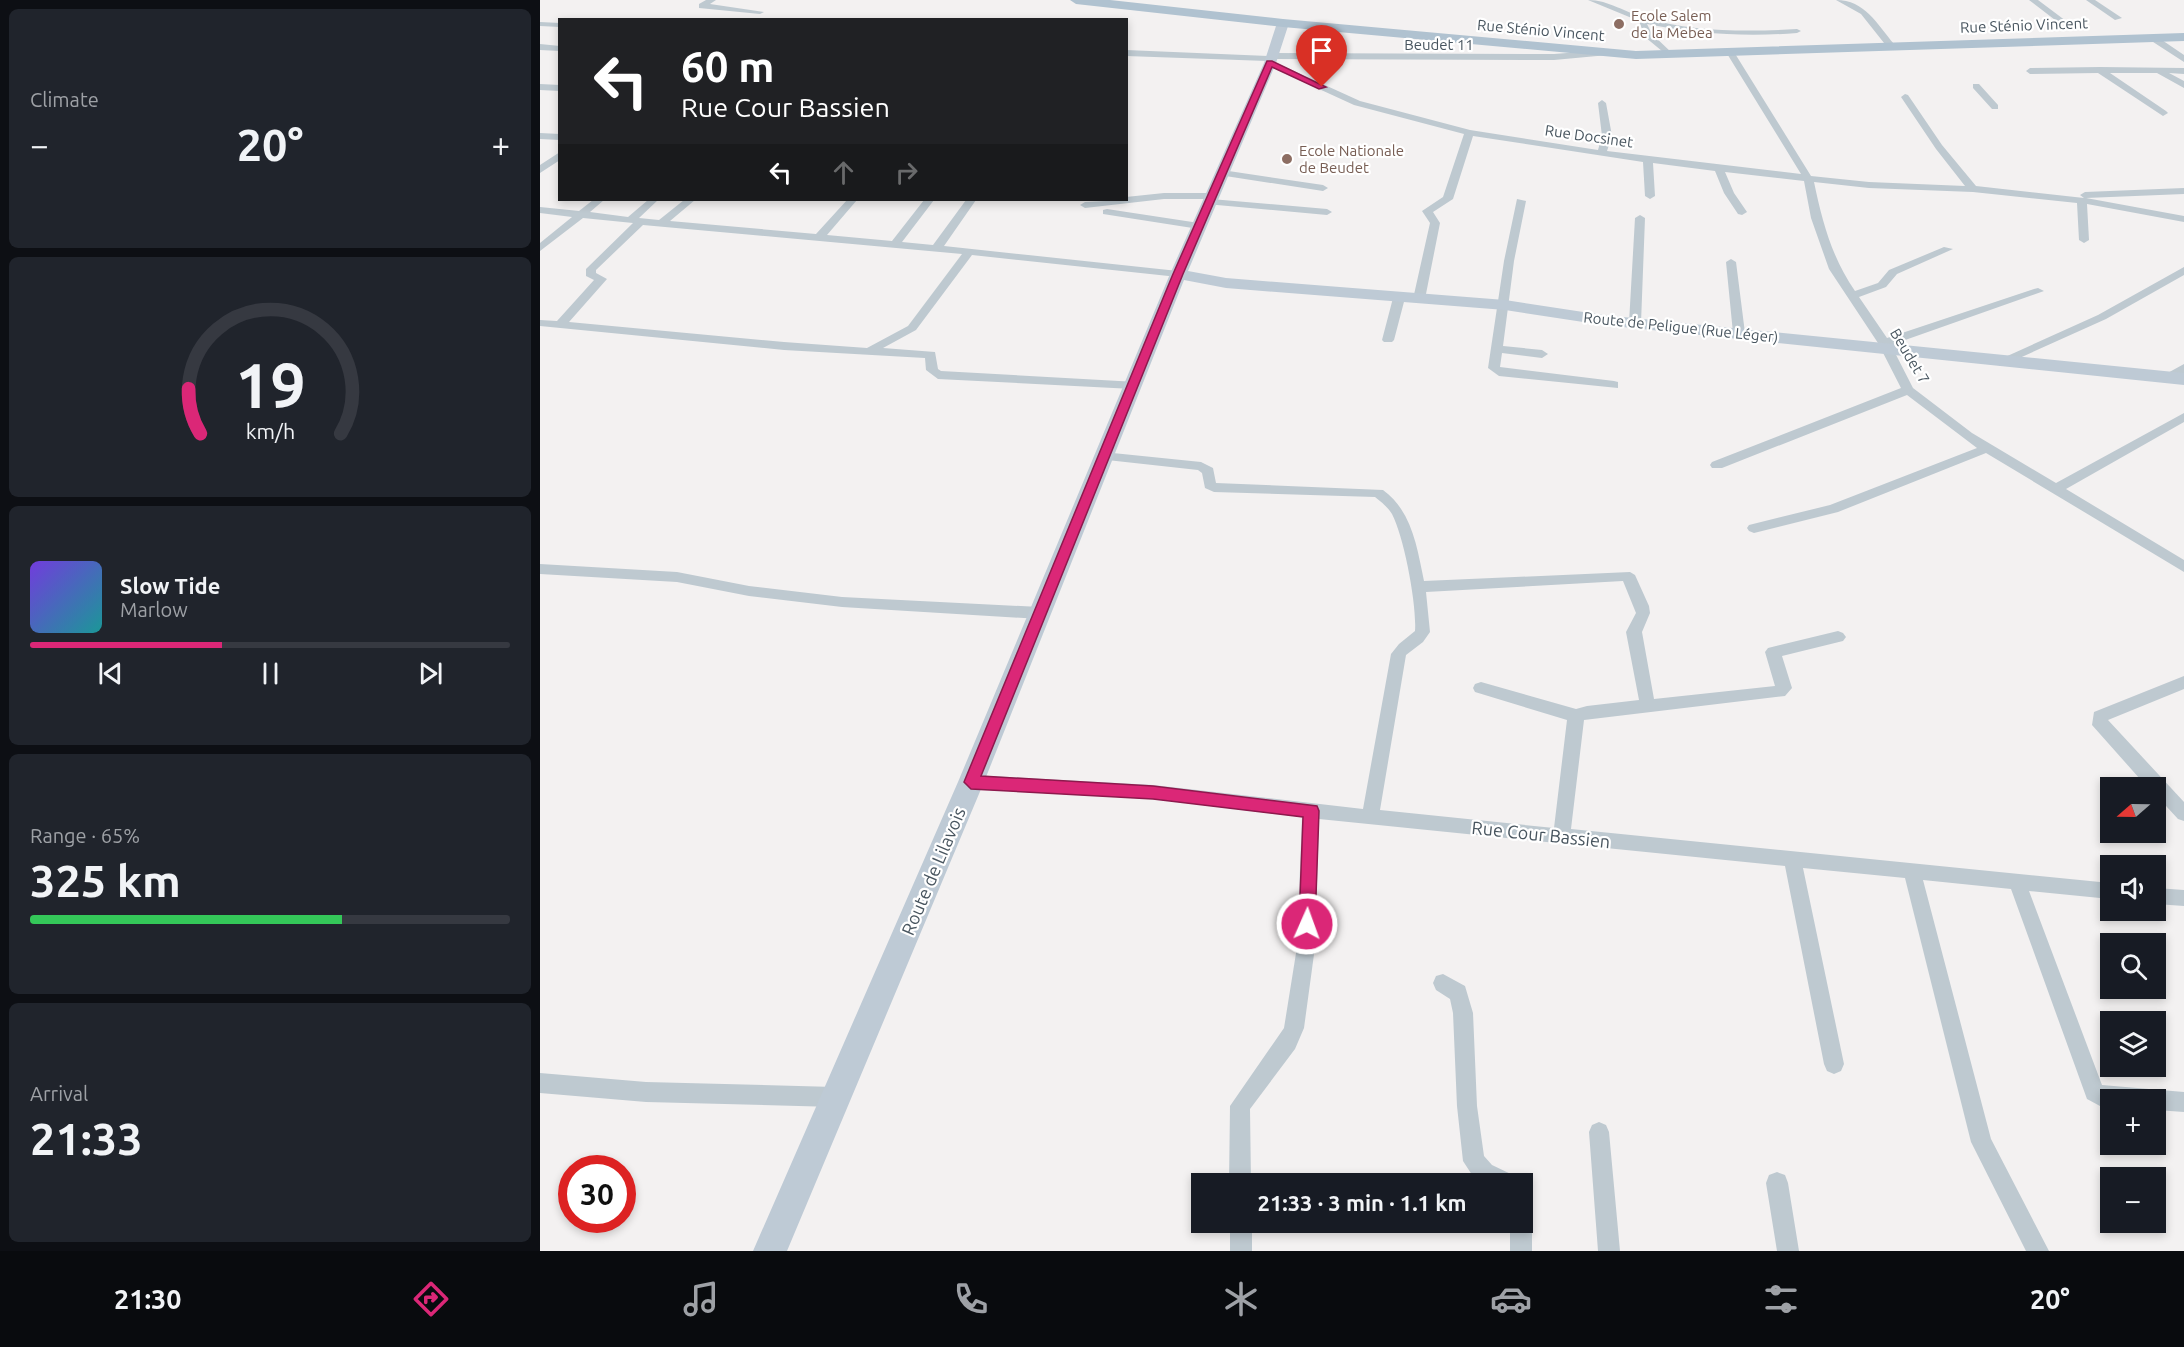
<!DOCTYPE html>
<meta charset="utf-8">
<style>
:root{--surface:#171b24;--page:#20242c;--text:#f1f3f6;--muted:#9ea1a6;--line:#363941;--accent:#db2777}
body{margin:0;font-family:Ubuntu,sans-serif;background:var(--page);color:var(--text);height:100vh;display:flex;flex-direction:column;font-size:22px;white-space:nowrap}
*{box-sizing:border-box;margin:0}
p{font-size:20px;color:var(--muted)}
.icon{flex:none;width:33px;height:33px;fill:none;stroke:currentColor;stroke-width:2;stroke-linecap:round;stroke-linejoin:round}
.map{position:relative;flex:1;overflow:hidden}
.panel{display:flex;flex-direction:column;gap:9px;padding:9px;background:#0d0f14;width:540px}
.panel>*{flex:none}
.hud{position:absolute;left:18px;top:18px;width:570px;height:183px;border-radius:0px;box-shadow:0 3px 9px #0003;background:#202124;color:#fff;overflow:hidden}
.needle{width:39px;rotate:250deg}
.controls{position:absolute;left:1560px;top:777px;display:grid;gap:12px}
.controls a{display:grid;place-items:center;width:66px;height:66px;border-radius:0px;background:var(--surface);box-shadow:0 3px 9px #0003;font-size:30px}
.speed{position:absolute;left:18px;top:1155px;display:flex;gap:12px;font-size:30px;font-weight:700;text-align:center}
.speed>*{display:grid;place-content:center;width:78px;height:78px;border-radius:50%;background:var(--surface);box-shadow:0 3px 9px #0003;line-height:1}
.speed .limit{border:9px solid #d22;background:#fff;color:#111}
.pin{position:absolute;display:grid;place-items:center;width:51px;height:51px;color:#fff;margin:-62px -26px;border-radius:50% 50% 50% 0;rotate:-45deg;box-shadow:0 0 6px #0007}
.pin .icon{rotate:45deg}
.me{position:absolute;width:66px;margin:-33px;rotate:2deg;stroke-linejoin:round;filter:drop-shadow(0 0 4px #0008)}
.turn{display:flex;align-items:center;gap:21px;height:126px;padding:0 24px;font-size:27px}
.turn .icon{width:78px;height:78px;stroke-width:2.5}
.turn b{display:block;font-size:42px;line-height:51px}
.lanes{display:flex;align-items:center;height:57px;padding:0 24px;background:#0003;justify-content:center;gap:30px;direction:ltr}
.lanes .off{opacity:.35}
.big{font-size:45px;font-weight:700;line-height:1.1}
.panel .card{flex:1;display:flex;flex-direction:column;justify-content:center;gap:9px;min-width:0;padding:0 21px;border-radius:9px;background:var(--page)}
.panel .dial{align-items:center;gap:0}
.dial svg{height:156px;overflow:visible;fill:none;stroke:var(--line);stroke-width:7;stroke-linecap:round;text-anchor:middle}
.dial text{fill:var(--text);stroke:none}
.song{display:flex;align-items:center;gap:18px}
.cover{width:72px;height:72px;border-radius:9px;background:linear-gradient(135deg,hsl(260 70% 55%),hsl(180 70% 35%))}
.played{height:6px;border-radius:3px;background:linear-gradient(90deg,var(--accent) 40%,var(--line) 40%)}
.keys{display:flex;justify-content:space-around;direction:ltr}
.heat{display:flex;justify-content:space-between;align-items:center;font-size:33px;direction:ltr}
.charge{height:9px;border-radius:4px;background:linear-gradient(90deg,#34c759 65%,var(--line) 0)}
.trip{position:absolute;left:651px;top:1173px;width:342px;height:60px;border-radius:0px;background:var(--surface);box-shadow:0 3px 9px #0003;font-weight:700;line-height:60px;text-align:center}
.dock{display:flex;height:96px;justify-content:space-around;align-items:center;background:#090b0e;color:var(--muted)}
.dock .icon{width:42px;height:42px}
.dock .active{color:var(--accent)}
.dock b{font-size:27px;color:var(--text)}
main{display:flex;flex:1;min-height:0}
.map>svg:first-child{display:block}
</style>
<main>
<section class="panel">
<div class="card"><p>Climate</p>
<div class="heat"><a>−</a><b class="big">20°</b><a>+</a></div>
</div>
<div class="card dial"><svg viewBox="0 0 100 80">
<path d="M14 69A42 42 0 1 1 86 69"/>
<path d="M14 69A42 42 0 0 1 8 46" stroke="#db2777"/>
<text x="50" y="56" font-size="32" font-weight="700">19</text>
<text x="50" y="72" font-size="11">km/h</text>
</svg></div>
<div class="card">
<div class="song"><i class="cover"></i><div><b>Slow Tide</b><p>Marlow</p></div></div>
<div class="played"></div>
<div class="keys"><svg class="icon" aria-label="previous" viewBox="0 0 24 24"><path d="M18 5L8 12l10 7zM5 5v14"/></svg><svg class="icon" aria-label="pause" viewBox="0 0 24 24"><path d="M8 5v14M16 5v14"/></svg><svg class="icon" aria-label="next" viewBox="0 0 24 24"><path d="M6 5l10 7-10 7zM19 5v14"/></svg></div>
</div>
<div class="card"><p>Range · 65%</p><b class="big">325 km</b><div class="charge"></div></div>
<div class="card"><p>Arrival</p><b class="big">21:33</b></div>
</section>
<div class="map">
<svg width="1644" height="1251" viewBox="0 0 1644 1251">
<rect width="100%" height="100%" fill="#f3f1f1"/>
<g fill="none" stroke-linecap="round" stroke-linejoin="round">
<path fill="#bec9d0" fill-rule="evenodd" d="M 166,0 L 176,0 L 170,4 L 224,12 L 220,14 L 159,8 L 159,4 Z
M 1048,0 C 1069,0 1086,13 1105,18 C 1153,32 1207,32 1257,29 L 1261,31 L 1257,33 C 1206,37 1157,34 1107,24 L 1112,34 L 1132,53 L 1128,56 L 1105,37 L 1099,21 Z
M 1296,0 C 1325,0 1337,24 1354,44 L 1354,48 L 1348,48 L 1321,14 Z
M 1489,0 L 1498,0 L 1526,21 L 1519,23 Z
M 1546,0 L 1555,0 L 1582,18 L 1575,20 Z
M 0,22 L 20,23 L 20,27 L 0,26 Z
M 1610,36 L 1616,36 L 1644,55 L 1644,62 L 1610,40 Z
M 0,44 L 20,46 L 20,51 L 0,50 Z
M 1190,49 L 1194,52 L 1271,176 L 1329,182 L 1425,186 L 1396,149 L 1361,97 L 1365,94 L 1368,95 L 1402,145 L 1436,186 L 1544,198 L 1540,195 L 1545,192 L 1644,188 L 1644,194 L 1546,198 L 1644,216 L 1644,222 L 1547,204 L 1549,240 L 1544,243 L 1539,240 L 1537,203 L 1433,192 L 1329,188 L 1274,182 C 1282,221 1292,258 1315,291 L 1338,283 L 1349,270 L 1404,247 L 1413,249 L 1357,274 L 1346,287 L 1319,297 L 1347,338 L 1494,289 L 1498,288 L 1504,291 L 1351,345 L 1373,388 L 1432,433 L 1516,483 L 1644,413 L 1644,422 L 1526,489 L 1644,560 L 1644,572 L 1446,453 L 1298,512 L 1214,533 L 1209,531 L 1207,528 L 1209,525 L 1290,505 L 1437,448 L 1367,395 L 1182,468 L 1172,468 L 1170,465 L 1172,462 L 1361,388 L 1338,343 L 1289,269 L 1271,218 L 1264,181 L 1185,172 L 1194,193 L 1207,212 L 1202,215 L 1198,214 L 1184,193 L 1175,171 L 1113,163 L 1115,196 L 1110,199 L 1105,196 L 1103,162 L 933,136 L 913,199 L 893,212 L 900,223 L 885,299 L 879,302 L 873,299 L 890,223 L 882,211 L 903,197 L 924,134 L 814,105 L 727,65 L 727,61 L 586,56 L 586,50 L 728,56 L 732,53 L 1014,54 L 1065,50 L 1068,51 L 1068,55 L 1014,60 L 734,59 L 732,61 L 820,101 L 930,130 L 1058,150 L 1062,136 L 1058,103 L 1062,100 L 1066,103 L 1072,136 L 1067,151 L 1261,174 L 1186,52 Z
M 1560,67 L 1644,68 L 1644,74 L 1629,73 L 1644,81 L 1644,88 L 1617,73 L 1570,73 L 1626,111 L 1628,113 L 1623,116 L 1558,73 L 1490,74 L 1486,71 L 1490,68 Z
M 0,84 L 20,85 L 20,91 L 0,90 Z
M 1433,84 L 1439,84 L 1458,105 L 1458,109 L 1452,109 L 1433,88 Z
M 0,133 L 20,134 L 20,140 L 0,139 Z
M 20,152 L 20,160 L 0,173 L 0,165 Z
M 682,170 L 783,185 L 788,188 L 783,191 L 679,175 L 677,173 Z
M 624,193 L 672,193 L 677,196 L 671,199 L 787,209 L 792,212 L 787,215 L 666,204 L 665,202 L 670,199 L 624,199 L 545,208 L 540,205 L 545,202 L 586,200 L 586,197 Z
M 977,199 L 986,201 L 974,261 L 963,346 L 1002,350 L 1008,354 L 1002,358 L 962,353 L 960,367 L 1074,381 L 1078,382 L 1078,388 L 959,376 L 948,368 L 964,261 Z
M 53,200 L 64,200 L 50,212 L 88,217 L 108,200 L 118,200 L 99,218 L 119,220 L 144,200 L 155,200 L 130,221 L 276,234 L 307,200 L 317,200 L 287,235 L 352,241 L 384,200 L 394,200 L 362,242 L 393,245 L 426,200 L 436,200 L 404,246 L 638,271 L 643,274 L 638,277 L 432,255 L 376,330 L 343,348 L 395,352 L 398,369 L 401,371 L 597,382 L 597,388 L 593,389 L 398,379 L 386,370 L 385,358 L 244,350 L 0,326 L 0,320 L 17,321 L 54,280 L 46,276 L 46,269 L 93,223 L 43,218 L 0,251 L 0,243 L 32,217 L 0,213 L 0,207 L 39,211 ZM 103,225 L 422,254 L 368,326 L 327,348 L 244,342 L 29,322 L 67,279 L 56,273 L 56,270 Z
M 567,209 L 659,223 L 664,226 L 659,229 L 563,214 L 563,210 Z
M 1100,215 L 1105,218 L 1101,323 L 1095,326 L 1089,323 L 1095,218 Z
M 1191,259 L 1196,262 L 1205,333 L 1199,336 L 1193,333 L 1186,262 Z
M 1644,267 L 1644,275 L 1566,319 L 1464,365 L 1460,366 L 1454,362 L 1558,315 Z
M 859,295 L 865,298 L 854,340 L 852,342 L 844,342 L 842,340 L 853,298 Z
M 1644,364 L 1644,373 L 1632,381 L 1624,381 L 1624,375 Z
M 563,452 L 661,462 L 673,468 L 676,483 L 843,490 C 872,511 877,547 884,581 L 1090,572 L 1095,575 L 1109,606 L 1110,613 L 1102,632 L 1114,699 L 1235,686 L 1225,652 L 1228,648 L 1298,631 L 1303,633 L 1306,637 L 1303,641 L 1242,656 L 1252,688 L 1245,696 L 1044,720 L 1031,829 L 1570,883 L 1570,899 L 1489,891 L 1562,1085 L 1644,1092 L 1644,1112 L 1616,1110 L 1616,1100 L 1570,1100 L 1570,1107 L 1560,1106 L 1547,1099 L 1471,889 L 1383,880 L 1451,1139 L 1509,1251 L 1486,1251 L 1431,1142 L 1365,878 L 1263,868 L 1304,1064 L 1301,1071 L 1294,1074 L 1287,1071 L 1284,1064 L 1245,866 L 779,819 L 775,947 L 764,1028 L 755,1049 L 710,1109 L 711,1184 L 689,1184 L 690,1106 L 744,1028 L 757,947 L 762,817 L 613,799 L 431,789 L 425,787 L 423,782 L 425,777 L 431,775 L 613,785 L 823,809 L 851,654 L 859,644 L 875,631 C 877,605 864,537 852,514 C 848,507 841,502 835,497 L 674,492 L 665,488 L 662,473 L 658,470 L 558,459 L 556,456 L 558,453 ZM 1083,581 L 1096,613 L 1086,632 L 1099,700 L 1047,706 L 1036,709 L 941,682 L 935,684 L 933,688 L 935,692 L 1027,720 L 1014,828 L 840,810 L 866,655 L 883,642 L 890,632 L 886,592 Z
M 0,564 L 137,572 L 209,586 L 302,597 L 500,607 L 507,613 L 500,619 L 302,607 L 209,596 L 137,582 L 0,574 Z
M 1644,676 L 1644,689 L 1568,720 L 1644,802 L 1644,821 L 1638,819 L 1616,795 L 1616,788 L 1608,788 L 1552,725 L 1554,712 Z
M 1616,888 L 1644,890 L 1644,906 L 1616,904 Z
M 903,974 L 925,986 L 933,1013 L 937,1106 L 944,1156 L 952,1165 L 975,1176 L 978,1184 L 943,1184 L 936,1181 L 923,1161 L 917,1106 L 913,1013 L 910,999 L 896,990 L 893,983 L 896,976 Z
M 0,1073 L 106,1082 L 295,1087 L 302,1090 L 305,1097 L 302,1104 L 295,1107 L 106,1102 L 0,1093 Z
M 1059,1122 L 1066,1125 L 1069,1132 L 1080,1251 L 1058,1251 L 1049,1132 L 1052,1125 Z
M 1237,1172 L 1245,1175 L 1248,1183 L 1259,1251 L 1237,1251 L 1226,1183 L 1229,1175 Z
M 982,1212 L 989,1214 L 992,1222 L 992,1251 L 970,1251 L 970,1222 L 982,1222 Z
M 690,1222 L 712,1222 L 712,1251 L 690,1251 Z"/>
<path fill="#becad5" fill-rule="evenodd" d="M 743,19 L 749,23 L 736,63 L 648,271 L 686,278 L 965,300 L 1063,315 L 1644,373 L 1644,385 L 1063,325 L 965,310 L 686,288 L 644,280 L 444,782 L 247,1251 L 213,1251 L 418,782 L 630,274 L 724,63 L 737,23 Z"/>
<path fill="#b0c2d0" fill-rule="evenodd" d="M 530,0 L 570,0 L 743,19 L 1096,51 L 1644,33 L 1644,41 L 1096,59 L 743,27 L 536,4 Z"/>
</g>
<path fill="#db2777" stroke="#8e194d" stroke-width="1.5" d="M 727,61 L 732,61 L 786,87 L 779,89 L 732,67 L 643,274 L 441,776 L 613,786 L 777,806 L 779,811 L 775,924 L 773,930 L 767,932 L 761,930 L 759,924 L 763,817 L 613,799 L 431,789 L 424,782 L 633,274 Z"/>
<g fill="#8d6e63" stroke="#fff" stroke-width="2">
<circle cx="1079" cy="24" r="6"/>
<circle cx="747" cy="159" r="6"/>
</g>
<g text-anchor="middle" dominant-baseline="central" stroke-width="4.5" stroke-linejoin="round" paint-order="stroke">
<g font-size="15" fill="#785e54" stroke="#fff" text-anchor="start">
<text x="1091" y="15">Ecole Salem<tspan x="1091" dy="17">de la Mebea</tspan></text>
<text x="759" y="150">Ecole Nationale<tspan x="759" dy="17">de Beudet</tspan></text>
</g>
<g font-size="15" fill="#48555f" stroke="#fff">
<text transform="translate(1484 25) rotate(-2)">Rue Sténio Vincent</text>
<text transform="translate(1001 30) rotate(5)">Rue Sténio Vincent</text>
<text x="899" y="44">Beudet 11</text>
<text transform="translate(1049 136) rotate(8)">Rue Docsinet</text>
<text transform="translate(1141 327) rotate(6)">Route de Peligue (Rue Léger)</text>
<text transform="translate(1370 356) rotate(59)">Beudet 7</text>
</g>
<g font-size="18" fill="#48555f" stroke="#fff">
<text transform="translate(1001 834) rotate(6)">Rue Cour Bassien</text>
<text transform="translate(393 871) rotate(-67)">Route de Lilavois</text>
</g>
</g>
</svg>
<div class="controls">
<a><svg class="needle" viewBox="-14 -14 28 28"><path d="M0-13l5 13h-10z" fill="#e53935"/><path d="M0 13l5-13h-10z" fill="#9ea1a6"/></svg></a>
<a><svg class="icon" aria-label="sound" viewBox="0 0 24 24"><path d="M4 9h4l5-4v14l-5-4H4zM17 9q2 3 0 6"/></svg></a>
<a><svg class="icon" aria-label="search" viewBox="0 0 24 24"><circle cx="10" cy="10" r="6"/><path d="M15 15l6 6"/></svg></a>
<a><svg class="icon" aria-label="layers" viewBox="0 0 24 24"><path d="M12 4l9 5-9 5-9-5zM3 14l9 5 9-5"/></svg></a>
<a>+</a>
<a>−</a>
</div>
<div class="speed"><div class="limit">30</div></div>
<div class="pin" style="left:782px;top:87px;background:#d93025"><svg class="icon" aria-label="arrive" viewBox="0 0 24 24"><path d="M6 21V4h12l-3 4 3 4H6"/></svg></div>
<svg class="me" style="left:767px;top:924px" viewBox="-20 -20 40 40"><circle r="17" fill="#db2777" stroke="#fff" stroke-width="3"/><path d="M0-11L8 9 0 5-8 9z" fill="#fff"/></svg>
<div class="trip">21:33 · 3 min · 1.1 km</div>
<div class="hud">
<div class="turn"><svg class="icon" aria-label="left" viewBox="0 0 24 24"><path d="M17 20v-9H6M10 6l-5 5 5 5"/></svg><div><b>60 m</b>Rue Cour Bassien</div></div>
<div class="lanes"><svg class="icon" aria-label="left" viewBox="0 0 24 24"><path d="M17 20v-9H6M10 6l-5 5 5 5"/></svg><svg class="icon off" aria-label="ahead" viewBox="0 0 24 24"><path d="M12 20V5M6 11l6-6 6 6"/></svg><svg class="icon off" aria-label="right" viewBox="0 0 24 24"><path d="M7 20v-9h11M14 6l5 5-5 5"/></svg></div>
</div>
</div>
</main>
<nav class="dock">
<b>21:30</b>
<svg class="icon active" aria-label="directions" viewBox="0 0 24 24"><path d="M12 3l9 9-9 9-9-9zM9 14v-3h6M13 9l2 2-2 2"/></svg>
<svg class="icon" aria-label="music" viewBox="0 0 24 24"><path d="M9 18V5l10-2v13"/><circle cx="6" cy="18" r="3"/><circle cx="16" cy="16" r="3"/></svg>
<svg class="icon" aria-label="phone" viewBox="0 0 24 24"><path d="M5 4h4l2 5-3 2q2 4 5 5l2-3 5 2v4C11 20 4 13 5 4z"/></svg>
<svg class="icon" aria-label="climate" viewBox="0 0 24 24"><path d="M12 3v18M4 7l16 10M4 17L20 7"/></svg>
<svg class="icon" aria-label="car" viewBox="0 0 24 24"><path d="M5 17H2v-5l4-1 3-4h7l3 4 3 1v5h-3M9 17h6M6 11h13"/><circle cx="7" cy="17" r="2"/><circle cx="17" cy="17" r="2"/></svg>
<svg class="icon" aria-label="filters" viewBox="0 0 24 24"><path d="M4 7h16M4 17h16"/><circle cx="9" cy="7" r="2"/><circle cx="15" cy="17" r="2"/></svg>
<b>20°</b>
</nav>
